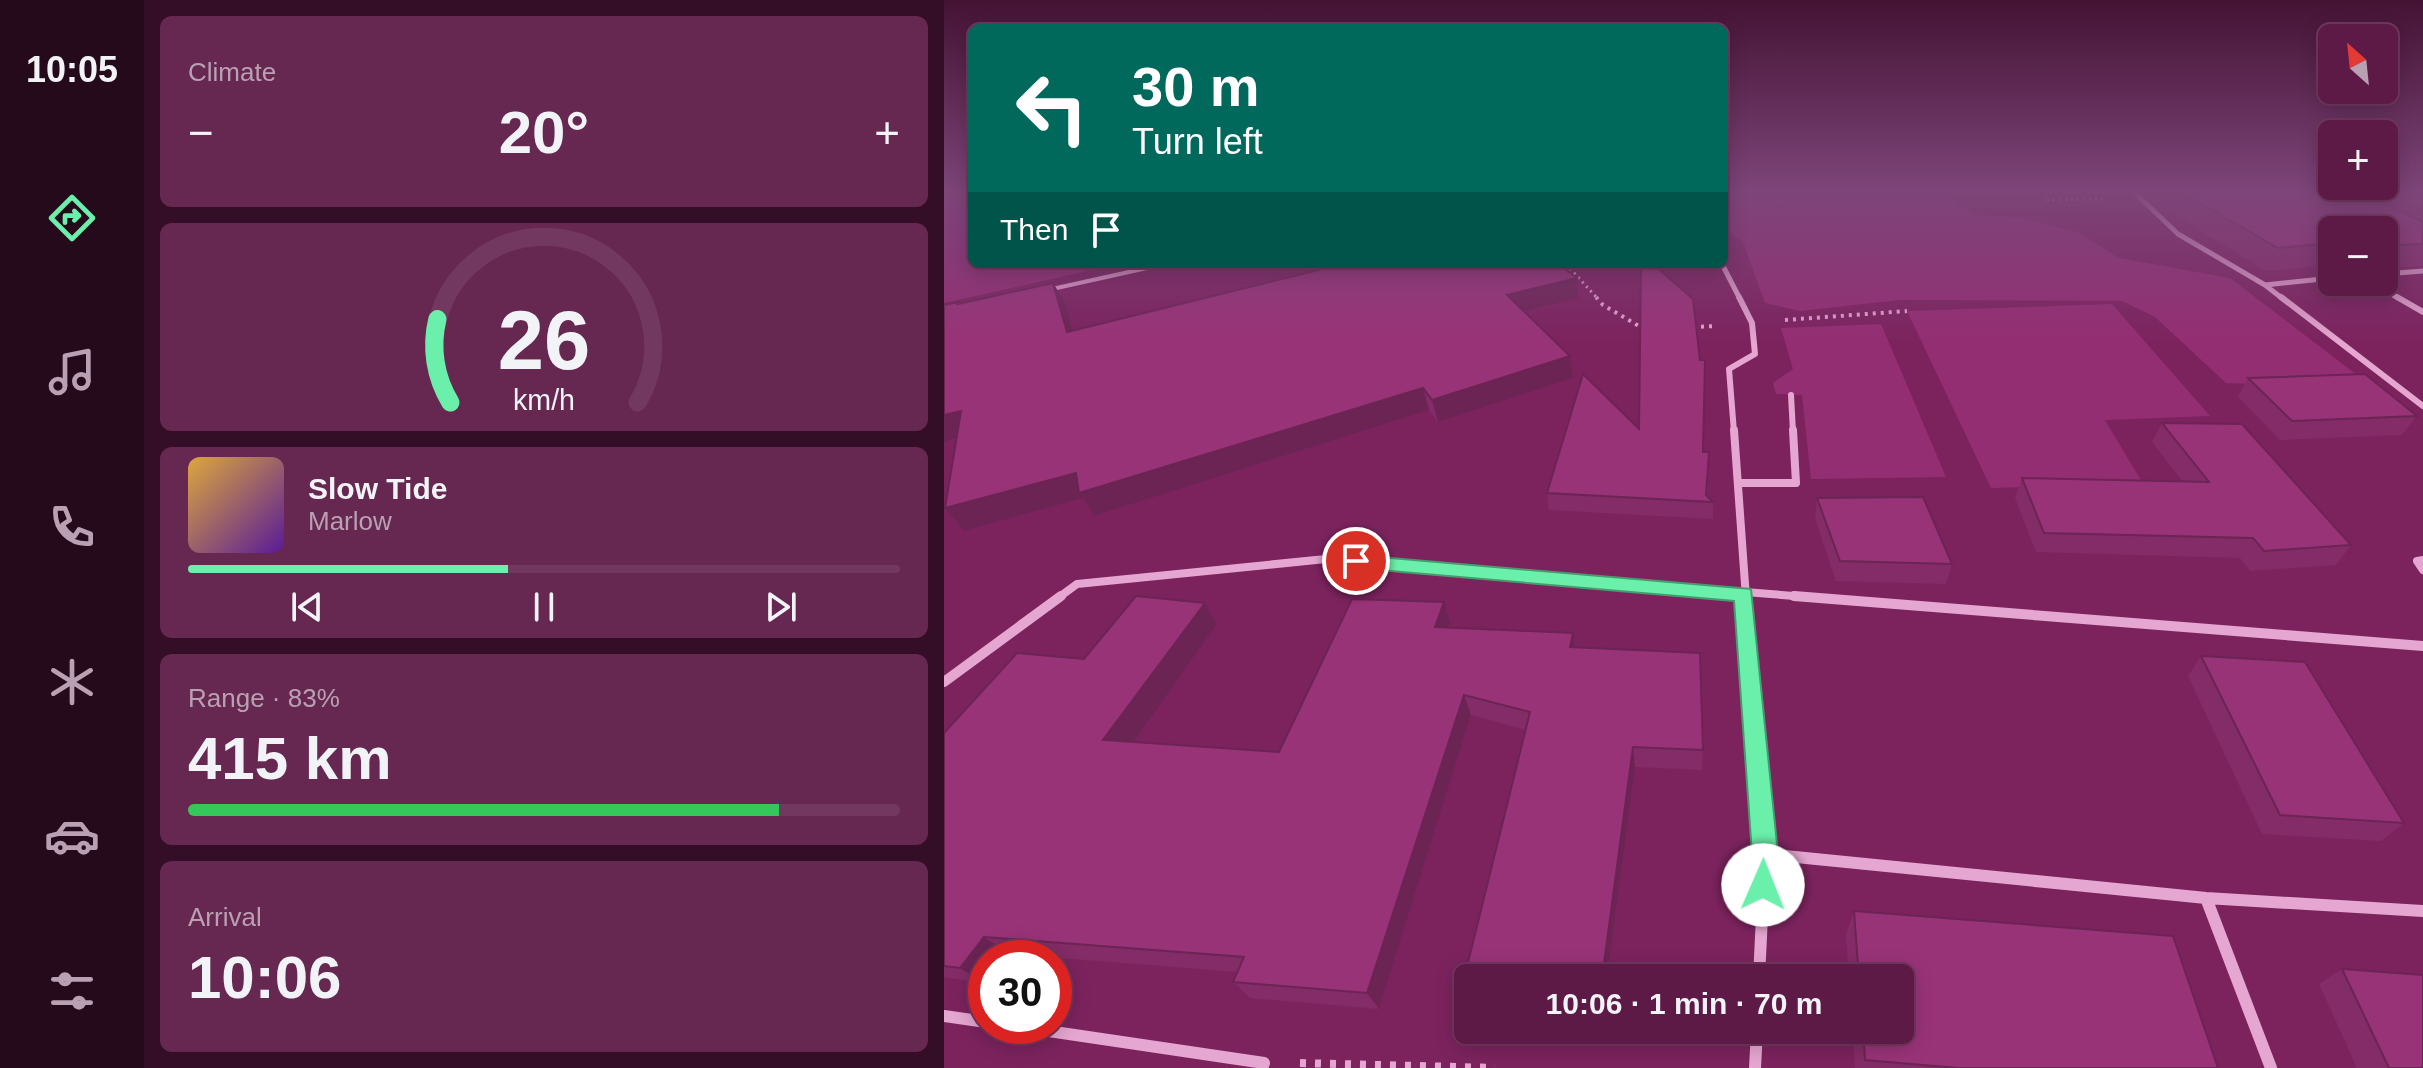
<!DOCTYPE html>
<meta charset="utf-8">
<style>
:root{--surface:#5d1a46;--page:#662751;--text:#f1f3f6;--muted:#b9a1b3;--line:#72385f;--accent:#6bf0ab}
body{margin:0;font-family:Helvetica,sans-serif;background:var(--page);color:var(--text);height:100vh;display:flex;flex-direction:column;font-size:30px;white-space:nowrap}
*{box-sizing:border-box;margin:0}
p{font-size:26px;color:var(--muted)}
.icon{flex:none;width:44px;height:44px;fill:none;stroke:currentColor;stroke-width:2;stroke-linecap:round;stroke-linejoin:round}
.map{position:relative;flex:1;overflow:hidden}
.sheet{display:flex;flex-direction:column;gap:16px;padding:16px;background:#330e26;width:800px}
.sheet>*{flex:none}
.hud{position:absolute;left:24px;top:24px;width:760px;height:244px;border-radius:12px;box-shadow:0 4px 20px #0003,0 0 0 2px var(--line);background:#00695c;color:#fff;overflow:hidden}
.needle{width:52px;rotate:333deg}
.tools{position:absolute;left:1374px;top:24px;display:grid;gap:16px}
.tools a{display:grid;place-items:center;width:80px;height:80px;border-radius:12px;background:var(--surface);box-shadow:0 4px 20px #0003,0 0 0 2px var(--line);font-size:40px}
.speed{position:absolute;left:24px;top:940px;display:flex;gap:16px;font-size:40px;font-weight:700;text-align:center}
.speed>*{display:grid;place-content:center;width:104px;height:104px;border-radius:50%;background:var(--surface);box-shadow:0 4px 20px #0003,0 0 0 2px var(--line);line-height:1}
.speed .limit{border:12px solid #d22;background:#fff;color:#111}
.pin{position:absolute;display:grid;place-items:center;width:68px;height:68px;color:#fff;margin:-34px;border:4px solid #fff;border-radius:50%;box-shadow:0 2px 8px #0007}
.me{position:absolute;width:88px;margin:-44px;rotate:1deg;stroke-linejoin:round;filter:drop-shadow(0 0 6px #0008)}
.turn{display:flex;align-items:center;gap:28px;height:168px;padding:0 32px;font-size:36px}
.turn .icon{width:104px;height:104px;stroke-width:2.5}
.turn b{display:block;font-size:56px;line-height:68px}
.then{display:flex;align-items:center;height:76px;padding:0 32px;background:#0003;gap:16px;font-size:30px}
.big{font-size:60px;font-weight:800;line-height:1.1}
.sheet .widget{flex:1;display:flex;flex-direction:column;justify-content:center;gap:12px;min-width:0;padding:0 28px;border-radius:12px;background:var(--page)}
.sheet .dial{align-items:center;gap:0}
.dial svg{height:208px;overflow:visible;fill:none;stroke:var(--line);stroke-width:7;stroke-linecap:round;text-anchor:middle}
.dial text{fill:var(--text);stroke:none}
.song{display:flex;align-items:center;gap:24px}
.cover{width:96px;height:96px;border-radius:12px;background:linear-gradient(135deg,hsl(40 70% 55%),hsl(270 70% 35%))}
.played{height:8px;border-radius:4px;background:linear-gradient(90deg,var(--accent) 45%,var(--line) 45%)}
.keys{display:flex;justify-content:space-around;direction:ltr}
.heat{display:flex;justify-content:space-between;align-items:center;font-size:44px;direction:ltr}
.charge{height:12px;border-radius:6px;background:linear-gradient(90deg,#34c759 83%,var(--line) 0)}
.trip{position:absolute;left:510px;top:964px;width:460px;height:80px;border-radius:12px;background:var(--surface);box-shadow:0 4px 20px #0003,0 0 0 2px var(--line);font-weight:800;line-height:80px;text-align:center}
main{display:flex;flex:1;min-height:0}
.tab-bar{display:flex;flex-direction:column;width:144px;justify-content:space-around;align-items:center;background:#250a1c;color:var(--muted)}
.tab-bar .icon{width:56px;height:56px}
.tab-bar .on{color:var(--accent)}
.tab-bar b{font-size:36px;color:var(--text)}
.map>svg:first-child{display:block}
</style>
<main>
<nav class="tab-bar">
<b>10:05</b>
<svg class="icon on" aria-label="directions" viewBox="0 0 24 24"><path d="M12 3l9 9-9 9-9-9zM9 14v-3h6M13 9l2 2-2 2"/></svg>
<svg class="icon" aria-label="music" viewBox="0 0 24 24"><path d="M9 18V5l10-2v13"/><circle cx="6" cy="18" r="3"/><circle cx="16" cy="16" r="3"/></svg>
<svg class="icon" aria-label="phone" viewBox="0 0 24 24"><path d="M5 4h4l2 5-3 2q2 4 5 5l2-3 5 2v4C11 20 4 13 5 4z"/></svg>
<svg class="icon" aria-label="climate" viewBox="0 0 24 24"><path d="M12 3v18M4 7l16 10M4 17L20 7"/></svg>
<svg class="icon" aria-label="car" viewBox="0 0 24 24"><path d="M5 17H2v-5l4-1 3-4h7l3 4 3 1v5h-3M9 17h6M6 11h13"/><circle cx="7" cy="17" r="2"/><circle cx="17" cy="17" r="2"/></svg>
<svg class="icon" aria-label="filters" viewBox="0 0 24 24"><path d="M4 7h16M4 17h16"/><circle cx="9" cy="7" r="2"/><circle cx="15" cy="17" r="2"/></svg>
</nav>
<section class="sheet">
<div class="widget"><p>Climate</p>
<div class="heat"><a>−</a><b class="big">20°</b><a>+</a></div>
</div>
<div class="widget dial"><svg viewBox="0 0 100 80">
<path d="M14 69A42 42 0 1 1 86 69"/>
<path d="M14 69A42 42 0 0 1 9 37" stroke="#6bf0ab"/>
<text x="50" y="56" font-size="32" font-weight="700">26</text>
<text x="50" y="72" font-size="11">km/h</text>
</svg></div>
<div class="widget">
<div class="song"><i class="cover"></i><div><b>Slow Tide</b><p>Marlow</p></div></div>
<div class="played"></div>
<div class="keys"><svg class="icon" aria-label="previous" viewBox="0 0 24 24"><path d="M18 5L8 12l10 7zM5 5v14"/></svg><svg class="icon" aria-label="pause" viewBox="0 0 24 24"><path d="M8 5v14M16 5v14"/></svg><svg class="icon" aria-label="next" viewBox="0 0 24 24"><path d="M6 5l10 7-10 7zM19 5v14"/></svg></div>
</div>
<div class="widget"><p>Range · 83%</p><b class="big">415 km</b><div class="charge"></div></div>
<div class="widget"><p>Arrival</p><b class="big">10:06</b></div>
</section>
<div class="map">
<svg width="1479" height="1068" viewBox="0 0 1479 1068">
<rect width="100%" height="100%" fill="#7c235e"/>
<path fill="#942e73" d="M 0,192 L 28,192 L 28,264 L 176,264 L 0,303 Z
M 780,192 L 1008,192 L 1015,205 L 1032,215 L 1080,218 L 1135,233 L 1175,258 L 1286,278 L 1430,388 L 1282,383 L 1211,317 L 1178,301 L 955,300 L 856,311 L 821,303 L 799,242 L 780,228 Z
M 1168,304 L 1266,416 L 1161,420 L 1199,484 L 1047,488 L 963,311 Z
M 937,324 L 1002,477 L 867,479 L 858,395 L 832,394 L 829,383 L 849,369 L 837,328 Z"/>
<g fill="none" stroke-linecap="round" stroke-linejoin="round">
<path stroke="#e5a7d1" stroke-width="3" stroke-dasharray="2 4" stroke-linecap="butt" d="M 1103,200 L 1159,199
M 622,264 L 654,299"/>
<path stroke="#e5a7d1" stroke-width="4" stroke-dasharray="3 5" stroke-linecap="butt" d="M 652,297 L 659,305 L 700,329
M 841,320 L 963,311
M 749,327 L 771,326"/>
<path stroke="#e5a7d1" stroke-width="8" stroke-dasharray="6 9" stroke-linecap="butt" d="M 356,1063 L 551,1068"/>
<path stroke="#e5a7d1" stroke-width="4" d="M 108,289 L 221,264"/>
<path stroke="#e5a7d1" stroke-width="5" d="M 1190,192 L 1234,234 L 1321,285
M 778,264 L 796,299
M 1440,274 L 1479,271
M 1427,282 L 1456,299
M 1339,299 L 1321,285 L 1388,278"/>
<path stroke="#e5a7d1" stroke-width="6" d="M 1337,297 L 1479,406
M 1453,297 L 1479,312
M 847,395 L 849,432
M 790,432 L 785,369 L 811,354 L 808,323 L 795,297"/>
<path stroke="#e5a7d1" stroke-width="8" d="M 790,430 L 802,598
M 794,483 L 852,483 L 849,430
M 1479,560 L 1473,561 L 1479,570
M 114,598 L 133,584 L 382,559 L 876,598"/>
<path stroke="#e5a7d1" stroke-width="10" d="M 802,596 L 818,807
M 850,596 L 1479,646
M 0,682 L 117,596"/>
<path stroke="#e5a7d1" stroke-width="12" d="M 821,854 L 1262,898 L 1479,911
M 1262,898 L 1327,1068
M 815,978 L 821,854 L 817,805
M 0,1016 L 42,1022
M 70,1026 L 320,1063 L 318,1068
M 811,1068 L 813,1030"/>
</g>
<path fill="#842c67" d="M 1198,192 L 1479,192 L 1479,266 L 1442,268 L 1440,267 L 1440,230 L 1388,230 L 1388,265 L 1322,271 L 1208,201 Z
M 375,264 L 614,264 L 633,278 L 634,298 L 580,312 L 626,356 L 629,378 L 494,422 L 485,410 L 150,516 L 139,498 L 20,531 L 1,508 L 13,439 L 0,442 L 15,302 L 17,304 L 109,283 L 121,303 L 129,331 L 379,269 Z
M 756,360 L 759,452 L 765,468 L 763,496 L 769,502 L 769,519 L 605,510 L 603,493 L 695,429 Z
M 1304,378 L 1473,416 L 1458,435 L 1336,440 L 1294,397 Z
M 1218,423 L 1407,545 L 1392,565 L 1306,571 L 1296,558 L 1092,552 L 1071,498 L 1078,478 L 1238,481 L 1208,442 Z
M 873,498 L 1008,564 L 1002,584 L 892,581 L 871,518 Z
M 261,603 L 273,624 L 190,742 L 335,752 L 506,623 L 505,628 L 629,633 L 631,648 L 759,750 L 758,770 L 691,767 L 663,978 L 524,978 L 524,1030 L 657,1030 L 655,1041 L 520,1030 L 511,1015 L 582,730 L 527,715 L 435,1009 L 306,998 L 289,982 L 293,972 L 65,954 L 42,958 L 42,984 L 0,977 L 0,733 L 140,659 Z
M 1257,656 L 1460,823 L 1437,841 L 1318,834 L 1244,676 Z
M 910,911 L 1274,1068 L 911,1068 L 908,1030 L 956,1030 L 956,978 L 905,978 L 902,934 Z
M 1398,969 L 1479,1068 L 1413,1068 L 1375,984 Z"/>
<path fill="#6b2454" d="M 633,278 L 634,298 L 566,315 L 563,295 Z
M 109,283 L 121,303 L 135,353 L 123,332 Z
M 626,356 L 629,378 L 494,422 L 488,400 Z
M 479,388 L 485,410 L 150,516 L 139,498 L 20,531 L 1,508 L 132,473 Z
M 17,411 L 33,433 L 0,442 L 0,415 Z
M 500,602 L 506,623 L 498,648 L 491,627 Z
M 261,603 L 273,624 L 177,760 L 159,740 Z
M 629,633 L 632,654 L 626,647 Z
M 520,695 L 527,715 L 435,1009 L 423,993 Z
M 689,747 L 691,767 L 663,978 L 658,978 Z
M 40,937 L 65,954 L 62,958 L 42,958 L 42,984 L 16,968 Z
M 653,1030 L 657,1030 L 655,1041 Z"/>
<path fill="#993378" stroke="#6b2454" stroke-width="2" d="M 1237,192 L 1415,192 L 1479,222 L 1479,244 L 1456,245 L 1443,239 L 1440,239 L 1440,230 L 1388,230 L 1388,243 L 1334,248 Z
M 1440,192 L 1479,192 L 1479,210 Z
M 384,264 L 614,264 L 633,278 L 563,295 L 626,356 L 488,400 L 479,388 L 135,493 L 132,473 L 1,508 L 17,411 L 0,415 L 0,305 L 15,302 L 14,304 L 109,283 L 123,332 L 387,267 Z
M 697,264 L 709,264 L 749,299 L 756,360 L 761,360 L 759,452 L 765,452 L 762,495 L 769,502 L 603,493 L 639,374 L 695,429 Z
M 1421,374 L 1473,416 L 1348,421 L 1304,378 Z
M 1218,423 L 1298,424 L 1407,545 L 1320,551 L 1309,538 L 1100,533 L 1078,478 L 1265,482 Z
M 979,497 L 1008,564 L 896,561 L 873,498 Z
M 192,596 L 261,603 L 159,740 L 335,752 L 408,599 L 500,602 L 491,627 L 629,633 L 626,647 L 756,653 L 759,750 L 689,747 L 658,978 L 524,978 L 524,1016 L 511,1015 L 586,712 L 520,695 L 423,993 L 289,982 L 300,957 L 40,937 L 16,968 L 0,966 L 0,733 L 73,653 L 140,659 Z
M 1257,656 L 1361,662 L 1460,823 L 1336,815 Z
M 910,911 L 1229,936 L 1274,1068 L 1014,1068 L 921,1060 L 919,1030 L 956,1030 L 956,978 L 915,978 Z
M 1398,969 L 1479,975 L 1479,1068 L 1445,1068 Z"/>
<linearGradient id="sky" x2="0" y2="1"><stop stop-color="#441334"/><stop offset="0.56" stop-color="#7d4579"/><stop offset="1" stop-color="#7d4579" stop-opacity="0"/></linearGradient>
<rect width="1479" height="342" fill="url(#sky)"/>
<path fill="#6bf0ab" stroke="#469c6f" stroke-width="2" d="M 412,555 L 807,589 L 834,854 L 833,885 L 829,894 L 819,898 L 810,894 L 806,885 L 808,854 L 790,601 L 412,568 L 402,561 Z"/>
</svg>
<div class="tools">
<a><svg class="needle" viewBox="-14 -14 28 28"><path d="M0-13l5 13h-10z" fill="#e53935"/><path d="M0 13l5-13h-10z" fill="#b9a1b3"/></svg></a>
<a>+</a>
<a>−</a>
</div>
<div class="speed"><div class="limit">30</div></div>
<div class="pin" style="left:412px;top:561px;background:#d93025"><svg class="icon" aria-label="arrive" viewBox="0 0 24 24"><path d="M6 21V4h12l-3 4 3 4H6"/></svg></div>
<svg class="me" style="left:819px;top:885px" viewBox="-20 -20 40 40"><circle r="19" fill="#fff"/><path d="M0-13L10 11 0 6-10 11z" fill="#6bf0ab"/></svg>
<div class="trip">10:06 · 1 min · 70 m</div>
<div class="hud">
<div class="turn"><svg class="icon" aria-label="left" viewBox="0 0 24 24"><path d="M17 20v-9H6M10 6l-5 5 5 5"/></svg><div><b>30 m</b>Turn left</div></div>
<div class="then">Then<svg class="icon" aria-label="arrive" viewBox="0 0 24 24"><path d="M6 21V4h12l-3 4 3 4H6"/></svg></div>
</div>
</div>
</main>
